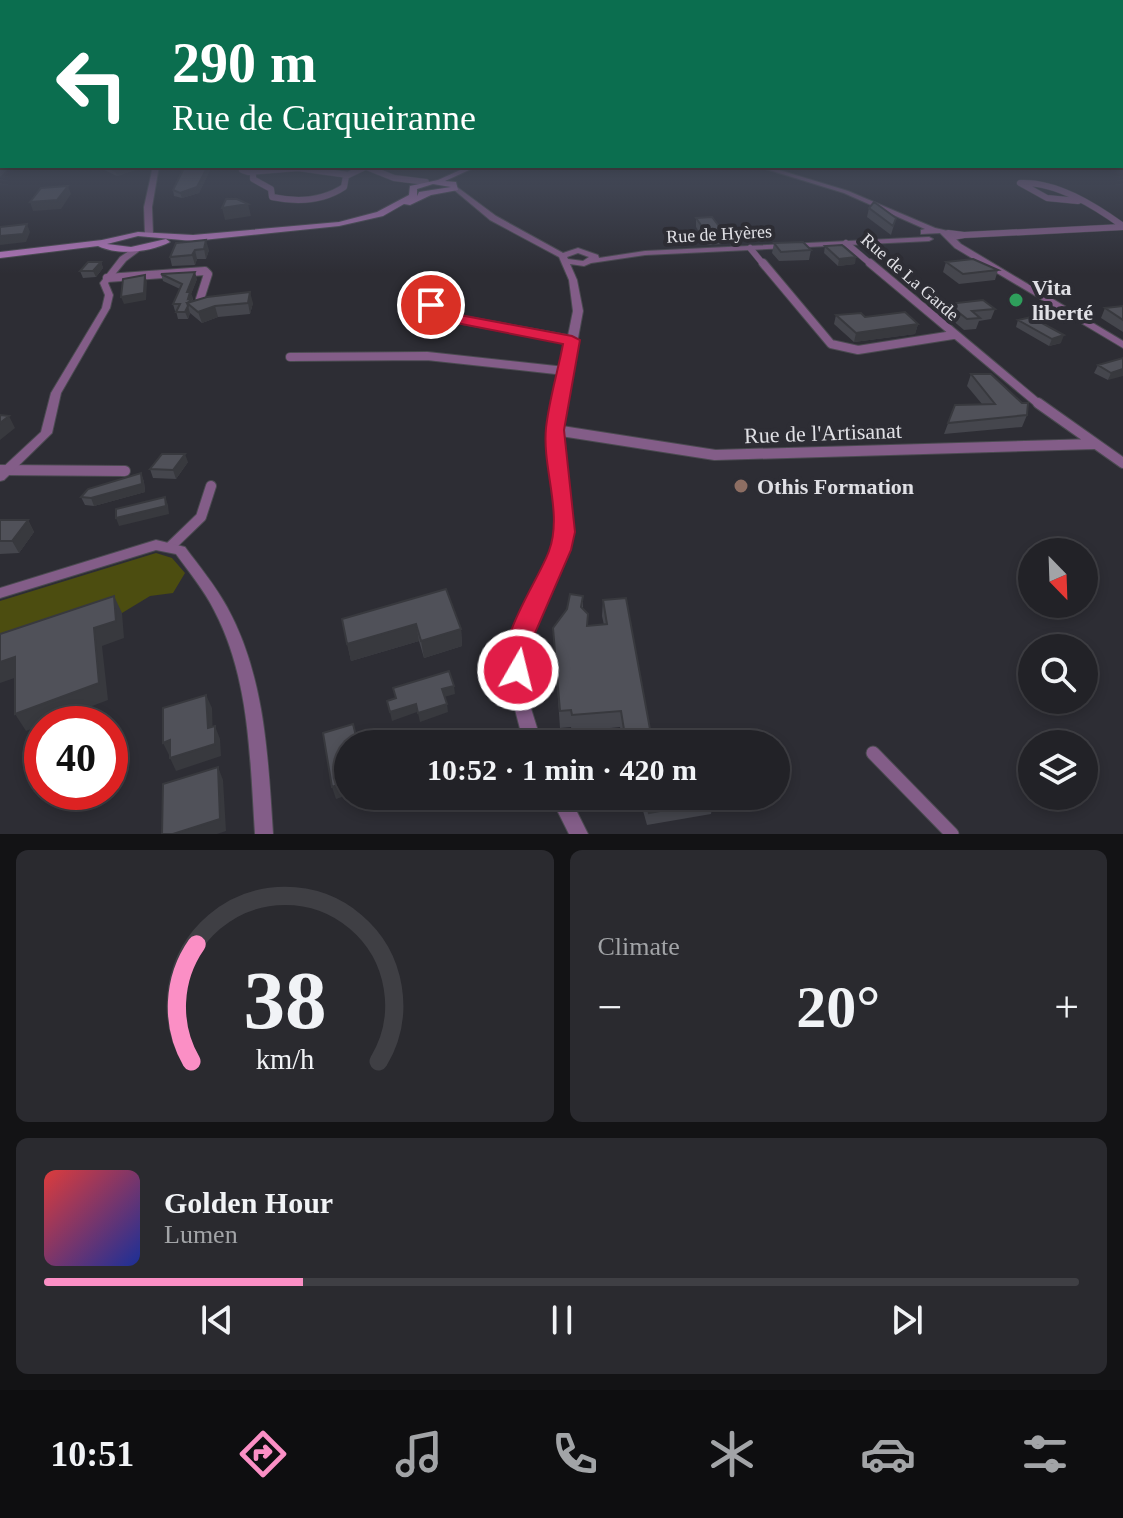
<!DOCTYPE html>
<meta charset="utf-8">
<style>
:root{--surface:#222227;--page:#2a2a2f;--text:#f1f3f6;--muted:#a2a4a7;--line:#3f3f44;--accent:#fb8fc5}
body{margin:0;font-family:"Times New Roman",serif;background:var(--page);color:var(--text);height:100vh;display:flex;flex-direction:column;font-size:30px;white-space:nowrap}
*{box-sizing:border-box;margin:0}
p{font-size:26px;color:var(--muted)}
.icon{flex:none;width:44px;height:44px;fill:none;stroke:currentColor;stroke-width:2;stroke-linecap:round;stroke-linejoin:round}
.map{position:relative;height:834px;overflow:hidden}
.sheet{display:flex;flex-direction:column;gap:16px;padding:16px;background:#131315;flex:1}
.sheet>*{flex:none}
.guide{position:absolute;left:0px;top:0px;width:1124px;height:168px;box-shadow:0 4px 12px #0003,0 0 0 2px var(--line);background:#0b6e4f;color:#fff;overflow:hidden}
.needle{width:52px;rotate:157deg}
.tools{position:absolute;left:1018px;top:538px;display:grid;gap:16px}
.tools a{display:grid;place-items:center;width:80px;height:80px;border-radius:50%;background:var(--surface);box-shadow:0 4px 12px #0003,0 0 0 2px var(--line);font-size:40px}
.speed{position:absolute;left:24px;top:706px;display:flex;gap:16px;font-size:40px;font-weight:700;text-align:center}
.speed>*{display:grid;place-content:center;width:104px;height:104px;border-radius:50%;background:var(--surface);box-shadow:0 4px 12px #0003,0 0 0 2px var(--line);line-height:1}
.speed .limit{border:12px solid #d22;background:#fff;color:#111}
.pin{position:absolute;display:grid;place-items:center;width:68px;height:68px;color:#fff;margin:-34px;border:4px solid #fff;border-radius:50%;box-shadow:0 2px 8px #0007}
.me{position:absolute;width:88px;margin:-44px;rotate:8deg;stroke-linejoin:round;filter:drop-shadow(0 0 6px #0008)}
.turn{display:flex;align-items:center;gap:28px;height:168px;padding:0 40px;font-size:36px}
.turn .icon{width:104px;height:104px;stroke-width:2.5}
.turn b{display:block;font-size:56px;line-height:68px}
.big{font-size:60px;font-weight:700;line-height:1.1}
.sheet .card{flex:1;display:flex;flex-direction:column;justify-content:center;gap:12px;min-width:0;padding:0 28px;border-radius:12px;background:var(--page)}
.sheet .dial{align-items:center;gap:0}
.dial svg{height:208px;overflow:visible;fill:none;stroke:var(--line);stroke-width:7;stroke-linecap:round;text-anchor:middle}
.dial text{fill:var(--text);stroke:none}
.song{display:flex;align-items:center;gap:24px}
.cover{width:96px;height:96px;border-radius:12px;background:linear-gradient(135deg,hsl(0 70% 55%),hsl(230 70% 35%))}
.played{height:8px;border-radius:4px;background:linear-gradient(90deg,var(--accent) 25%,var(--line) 25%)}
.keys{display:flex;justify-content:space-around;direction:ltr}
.heat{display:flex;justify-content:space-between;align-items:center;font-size:44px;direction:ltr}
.sheet .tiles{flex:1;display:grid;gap:16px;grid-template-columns:1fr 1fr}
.card:last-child{grid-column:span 2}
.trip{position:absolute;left:334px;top:730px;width:456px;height:80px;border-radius:40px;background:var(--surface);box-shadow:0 4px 12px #0003,0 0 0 2px var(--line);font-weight:700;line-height:80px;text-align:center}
.tabs{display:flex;height:128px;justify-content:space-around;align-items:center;background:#0e0e10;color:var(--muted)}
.tabs .icon{width:56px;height:56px}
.tabs .selected{color:var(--accent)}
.tabs b{font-size:36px;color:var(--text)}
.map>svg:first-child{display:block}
</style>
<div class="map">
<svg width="1123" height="834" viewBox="0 0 1123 834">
<rect width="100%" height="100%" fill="#2d2d34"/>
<path fill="#4c4d10" d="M 156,553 L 172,558 L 185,573 L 173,593 L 150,596 L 122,613 L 0,655 L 0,601 Z"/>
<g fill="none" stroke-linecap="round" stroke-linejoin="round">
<defs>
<path id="minor-far3" d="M 243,166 L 242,170 L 248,172 L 298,168 L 348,175
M 364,166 L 394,178 L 426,182
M 253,171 L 253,179 L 271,189 L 272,197 C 296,202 323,201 344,187 L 346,176 L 367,166
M 1078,201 L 1047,198 L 1020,183 C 1056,181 1095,206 1123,226
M 948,233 L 964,235 L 953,237
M 964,235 L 1123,227
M 846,243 L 872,265
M 750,248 L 764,265"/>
<path id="minor-far2" d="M 763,263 L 831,344 L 858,350 L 953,335
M 870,263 L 1040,405
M 107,278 L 205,271 L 208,274 L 200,299
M 432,302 L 431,310 L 441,316 L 572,340
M 290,357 L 427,356 L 565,371"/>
<path id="minor-far1" d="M 1038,403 L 1123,463
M 555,430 L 715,455 L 1094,444
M 0,470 L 125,471
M 171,546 L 201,517 L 211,486"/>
<path id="minor" d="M 873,753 L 952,834"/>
<path id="tertiary" d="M 153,166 L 159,166 L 152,207 L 153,235 L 149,237 L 145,235 L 144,207 Z
M 756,166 L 766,166 L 848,191 L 935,228 L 948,231 L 961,244 L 1123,341 L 1123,348 L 955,248 L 940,233 L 921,234 L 921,230 L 925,229 L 844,193 Z
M 453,187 L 457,187 L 496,216 L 563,253 L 578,248 L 598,255 L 599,258 L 645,251 L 929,237 L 933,239 L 929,241 L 645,255 L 591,263 L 584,266 L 570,264 L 577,280 L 583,311 L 561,430 L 571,532 L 567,550 L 530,633 L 526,670 L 529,702 L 542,744 L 524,744 L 513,702 L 510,670 L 514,633 L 553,550 L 557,532 L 549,430 L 573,311 L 569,280 L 559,257 L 490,220 L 453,189 ZM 578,253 L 589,257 L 583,261 L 568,259 L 567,257 Z
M 135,247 L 142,249 L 126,261 L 108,283 L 113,295 L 110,308 L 61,393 L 52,433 L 4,480 L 0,481 L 0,470 L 41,432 L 51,393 L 102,308 L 105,295 L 100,283 L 120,257 Z
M 156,540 L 185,547 C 199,566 215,585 227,607 C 265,676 268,757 273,834 L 255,834 C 250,759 250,678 214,610 C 204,590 189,572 176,554 L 156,550 L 0,598 L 0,588 Z
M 550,796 L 569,796 L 588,834 L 569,834 Z"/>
<path id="secondary" d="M 469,166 L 478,166 L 445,181 L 456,182 L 458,190 L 431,195 L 410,205 L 404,204 L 383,216 L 339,226 L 193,241 L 138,236 L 107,244 L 131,247 L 166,239 L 170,242 C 150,252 119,256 98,246 L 0,258 L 0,252 L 102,240 L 138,232 L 193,235 L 339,222 L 377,212 L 409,195 L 410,186 L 438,180 ZM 433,184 L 451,187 L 419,192 L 417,196 L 417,189 Z"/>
</defs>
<use href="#minor-far3" stroke="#4a4a50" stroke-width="7"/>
<use href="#minor-far2" stroke="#4a4a50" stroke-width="10"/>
<use href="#minor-far1" stroke="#4a4a50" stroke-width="12"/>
<use href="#minor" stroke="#4a4a50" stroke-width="15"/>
<use href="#tertiary" stroke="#4a4a50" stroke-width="2"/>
<use href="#secondary" stroke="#4a4a50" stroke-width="2"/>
<use href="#minor-far3" stroke="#835d88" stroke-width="6"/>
<use href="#minor-far2" stroke="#835d88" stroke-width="8"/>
<use href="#minor-far1" stroke="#835d88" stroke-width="10"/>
<use href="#minor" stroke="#835d88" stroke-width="13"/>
<use href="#tertiary" fill="#835d88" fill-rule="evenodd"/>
<use href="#secondary" fill="#b376bb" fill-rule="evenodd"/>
</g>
<path fill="#45464d" d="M 96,166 L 144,166 L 144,167 L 117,176 Z
M 170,166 L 209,166 L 210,170 L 199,193 L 182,198 L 174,196 L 173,190 L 185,167 L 171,168 Z
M 869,208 L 896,218 L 891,235 L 867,217 Z
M 696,218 L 725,234 L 723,244 L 707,245 L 696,227 Z
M 176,243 L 209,250 L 206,259 L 197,259 L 195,265 L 172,266 L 170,257 Z
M 774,243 L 811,250 L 809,260 L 779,261 L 772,253 Z
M 825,246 L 855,264 L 838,266 L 824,253 Z
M 101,262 L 103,268 L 96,277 L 83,278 L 80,271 Z
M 946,262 L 998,270 L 995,280 L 959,284 L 943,272 Z
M 161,274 L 197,279 L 191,294 L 193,299 L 192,302 L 253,303 L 250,314 L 218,317 L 202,323 L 190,313 L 188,319 L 178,319 L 176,311 L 175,311 L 173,304 L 180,289 L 163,281 Z
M 948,304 L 995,309 L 991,319 L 979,321 L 976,329 L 964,330 L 945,314 Z
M 1123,306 L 1123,332 L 1101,318 L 1105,308 Z
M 836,315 L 918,324 L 915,334 L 854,342 L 834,324 Z
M 1018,320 L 1061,343 L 1049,346 L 1016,327 Z
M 1123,358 L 1108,380 L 1094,373 L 1098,365 Z
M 971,374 L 1022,403 L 1027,415 L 1022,427 L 944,434 L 955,405 L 982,404 L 967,386 Z
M 188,462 L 176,479 L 153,478 L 150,469 Z
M 141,473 L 144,482 L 145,492 L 94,506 L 85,505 L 81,497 Z
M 0,520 L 28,520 L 34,532 L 19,553 L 0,554 Z
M 583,596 L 583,609 L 587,626 L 604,625 L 602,616 L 603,600 L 652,740 L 652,744 L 622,744 L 620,727 L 572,732 L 571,727 L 560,728 L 553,628 Z
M 342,619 L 461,629 L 462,646 L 424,658 L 419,641 L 351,661 Z
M 641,796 L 711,796 L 713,801 L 711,814 L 647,825 L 640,800 Z"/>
<path fill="#38393e" d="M 2,160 L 2,166 L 11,166 L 0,177 L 0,162 Z
M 129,166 L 144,167 L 117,176 L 115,171 Z
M 208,166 L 209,166 L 210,170 L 199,193 L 182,198 L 180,193 Z
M 68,186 L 71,194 L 61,209 L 33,211 L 30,202 Z
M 248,204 L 251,216 L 225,220 L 222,208 Z
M 27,224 L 30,232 L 26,242 L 0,245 L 0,236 Z
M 206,240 L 209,250 L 206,259 L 204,249 Z
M 195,250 L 197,259 L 195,265 L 192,255 Z
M 856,257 L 855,264 L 838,266 L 839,259 Z
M 101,262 L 103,268 L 96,277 L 93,271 Z
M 195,272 L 197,279 L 191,294 L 193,299 L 189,303 L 187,292 Z
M 145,275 L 147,282 L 146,300 L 124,304 L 121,297 Z
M 250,292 L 253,303 L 250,314 L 248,303 Z
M 188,306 L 190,313 L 188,319 L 185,312 Z
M 215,306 L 218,317 L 202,323 L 198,312 Z
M 918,324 L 915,334 L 854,342 L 856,333 Z
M 1064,335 L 1061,343 L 1049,346 L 1052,339 Z
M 1123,369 L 1123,376 L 1108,380 L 1111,373 Z
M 9,416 L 15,428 L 0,440 L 0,423 Z
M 185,454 L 188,462 L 176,479 L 173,470 Z
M 141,473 L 144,482 L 145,492 L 94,506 L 91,498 Z
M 165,497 L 168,505 L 169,514 L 119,526 L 116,518 Z
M 28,520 L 34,532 L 19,553 L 12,541 Z
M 114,596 L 122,613 L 124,638 L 102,646 L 108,700 L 26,731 L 15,714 L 94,628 Z
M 416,624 L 419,641 L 351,661 L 347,644 Z
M 461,629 L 462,646 L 424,658 L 421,641 Z
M 15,657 L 26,674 L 0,683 L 0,662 Z
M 454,686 L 455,694 L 444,697 L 442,689 Z
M 206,695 L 212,708 L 213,741 L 208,728 Z
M 416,704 L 417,712 L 392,721 L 390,712 Z
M 447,704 L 448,712 L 420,722 L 418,713 Z
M 215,726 L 220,739 L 221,756 L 176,771 L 170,758 Z
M 170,740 L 169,755 L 163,743 Z
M 218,767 L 223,780 L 226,831 L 217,834 L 173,834 Z
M 348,781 L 348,795 L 336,799 L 332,787 Z"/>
<path fill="#505159" stroke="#38393e" stroke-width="2" d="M 106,166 L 129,166 L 115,171 Z
M 185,166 L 208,166 L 197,187 L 180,193 L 173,190 Z
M 68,186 L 57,200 L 30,202 L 41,188 Z
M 226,199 L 237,199 L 248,204 L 222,208 Z
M 874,202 L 896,218 L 893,226 L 869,208 Z
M 712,217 L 725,234 L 708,235 L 696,218 Z
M 27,224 L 23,234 L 0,236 L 0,227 Z
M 206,240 L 204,249 L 195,250 L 192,255 L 170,257 L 176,243 Z
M 803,242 L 811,250 L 781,252 L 774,243 Z
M 842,245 L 856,257 L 839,259 L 825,246 Z
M 973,259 L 998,270 L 963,274 L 946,262 Z
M 88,262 L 101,262 L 93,271 L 80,271 Z
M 195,272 L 187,292 L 190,292 L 188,299 L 191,298 L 189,302 L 187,303 L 188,306 L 185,312 L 176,312 L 180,304 L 173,304 L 182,284 L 161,274 Z
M 145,275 L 144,293 L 121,297 L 123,279 Z
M 250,292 L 248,303 L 215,306 L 198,312 L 187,303 L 207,297 Z
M 983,300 L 995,309 L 972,311 L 980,318 L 967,319 L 948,304 Z
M 1123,306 L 1123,320 L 1105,308 Z
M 905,312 L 918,324 L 856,333 L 836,315 L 861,313 L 865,317 Z
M 1031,317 L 1064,335 L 1052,339 L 1018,320 Z
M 1123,358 L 1123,369 L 1111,373 L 1098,365 Z
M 971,374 L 991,374 L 1022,403 L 1028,403 L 1027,415 L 948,423 L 955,405 L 995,404 Z
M 0,415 L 9,416 L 0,423 Z
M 162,454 L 185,454 L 173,470 L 150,469 Z
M 141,473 L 142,484 L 91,498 L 81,497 L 88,489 Z
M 165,497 L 166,506 L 116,518 L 116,509 Z
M 0,520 L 28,520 L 12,541 L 0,541 Z
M 446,589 L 461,629 L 421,641 L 416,624 L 347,644 L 342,619 Z
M 570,594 L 583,596 L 581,607 L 588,614 L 587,626 L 607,624 L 603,600 L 626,598 L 652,740 L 626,742 L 621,711 L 572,715 L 571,710 L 560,711 L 553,628 L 567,609 Z
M 114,596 L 116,621 L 94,628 L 99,683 L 15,714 L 15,657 L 0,662 L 0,634 Z
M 449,671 L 454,686 L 442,689 L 447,704 L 418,713 L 416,704 L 390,712 L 387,701 L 396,698 L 393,688 Z
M 206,695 L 208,728 L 215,726 L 215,744 L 170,758 L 170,740 L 163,743 L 163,708 Z
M 353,724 L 358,744 L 348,744 L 348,781 L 332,787 L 323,733 Z
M 218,767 L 220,819 L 173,834 L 162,834 L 163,784 Z
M 644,796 L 711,796 L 713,801 L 649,813 Z"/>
<linearGradient id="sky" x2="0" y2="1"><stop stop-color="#19191d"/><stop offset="0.58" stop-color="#464c5c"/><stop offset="1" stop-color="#464c5c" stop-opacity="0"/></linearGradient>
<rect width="1123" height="274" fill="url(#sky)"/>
<path fill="#e11d48" stroke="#92132f" stroke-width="2" d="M 431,301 L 444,312 L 572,336 L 580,340 L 564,430 L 575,532 L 571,550 L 535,633 L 527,677 L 518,680 L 509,677 C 492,643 537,584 549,551 C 563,513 542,468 546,428 C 549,400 558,371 563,344 L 436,319 L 429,317 L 423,305 Z"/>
<circle fill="#2e9e5b" stroke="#2d2d34" stroke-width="3" cx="1016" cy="300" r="8"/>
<circle fill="#8d6e63" stroke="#2d2d34" stroke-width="3" cx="741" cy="486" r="8"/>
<g text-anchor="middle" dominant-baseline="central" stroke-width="8" stroke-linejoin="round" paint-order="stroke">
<g font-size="18" fill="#e0e0e5" stroke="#2d2d34">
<text transform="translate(719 234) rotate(-3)">Rue de Hyères</text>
<text transform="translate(910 277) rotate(41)">Rue de La Garde</text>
</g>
<g font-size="22" font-weight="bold" fill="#e0e0e5" stroke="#2d2d34" text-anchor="start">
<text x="1032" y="287">Vita<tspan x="1032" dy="25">liberté</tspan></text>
<text x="757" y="486">Othis Formation</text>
</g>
<g font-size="22" fill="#e0e0e5" stroke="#2d2d34">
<text transform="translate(823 433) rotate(-2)">Rue de l'Artisanat</text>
</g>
</g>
</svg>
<div class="tools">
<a><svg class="needle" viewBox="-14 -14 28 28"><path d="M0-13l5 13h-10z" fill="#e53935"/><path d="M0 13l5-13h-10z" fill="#a2a4a7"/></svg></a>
<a><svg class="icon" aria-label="search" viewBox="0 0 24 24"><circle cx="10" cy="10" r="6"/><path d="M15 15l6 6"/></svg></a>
<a><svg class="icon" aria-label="layers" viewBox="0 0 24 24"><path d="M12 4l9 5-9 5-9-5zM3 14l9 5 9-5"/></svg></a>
</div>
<div class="speed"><div class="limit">40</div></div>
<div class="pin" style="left:431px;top:305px;background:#d93025"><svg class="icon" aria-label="arrive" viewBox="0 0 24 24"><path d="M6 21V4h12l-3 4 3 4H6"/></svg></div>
<svg class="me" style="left:518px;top:670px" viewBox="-20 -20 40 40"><circle r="17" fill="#e11d48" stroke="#fff" stroke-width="3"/><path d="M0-11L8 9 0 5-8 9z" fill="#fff"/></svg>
<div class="trip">10:52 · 1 min · 420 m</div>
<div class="guide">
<div class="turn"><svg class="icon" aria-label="left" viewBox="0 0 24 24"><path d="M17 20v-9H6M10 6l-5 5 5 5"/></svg><div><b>290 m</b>Rue de Carqueiranne</div></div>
</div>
</div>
<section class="sheet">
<div class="tiles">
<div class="card dial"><svg viewBox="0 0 100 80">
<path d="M14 69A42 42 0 1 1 86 69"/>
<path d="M14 69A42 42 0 0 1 16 24" stroke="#fb8fc5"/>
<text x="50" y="56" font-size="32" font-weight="700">38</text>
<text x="50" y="72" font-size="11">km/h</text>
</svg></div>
<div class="card"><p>Climate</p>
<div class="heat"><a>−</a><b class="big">20°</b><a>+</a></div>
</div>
<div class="card">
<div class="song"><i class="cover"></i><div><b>Golden Hour</b><p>Lumen</p></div></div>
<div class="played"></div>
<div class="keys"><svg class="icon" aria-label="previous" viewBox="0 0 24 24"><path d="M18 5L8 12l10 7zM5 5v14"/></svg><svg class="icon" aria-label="pause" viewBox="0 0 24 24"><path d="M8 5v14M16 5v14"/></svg><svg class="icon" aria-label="next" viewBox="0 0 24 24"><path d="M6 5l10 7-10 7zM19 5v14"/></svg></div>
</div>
</div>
</section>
<nav class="tabs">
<b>10:51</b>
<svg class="icon selected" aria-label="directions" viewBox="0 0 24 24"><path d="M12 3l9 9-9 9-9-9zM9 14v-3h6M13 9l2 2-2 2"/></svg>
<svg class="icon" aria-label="music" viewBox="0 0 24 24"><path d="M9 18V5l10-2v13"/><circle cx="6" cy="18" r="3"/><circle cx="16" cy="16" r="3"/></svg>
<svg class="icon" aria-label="phone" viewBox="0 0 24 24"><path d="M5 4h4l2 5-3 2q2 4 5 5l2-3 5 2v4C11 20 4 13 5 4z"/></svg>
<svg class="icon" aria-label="climate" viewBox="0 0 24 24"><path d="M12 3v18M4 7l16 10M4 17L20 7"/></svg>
<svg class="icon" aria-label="car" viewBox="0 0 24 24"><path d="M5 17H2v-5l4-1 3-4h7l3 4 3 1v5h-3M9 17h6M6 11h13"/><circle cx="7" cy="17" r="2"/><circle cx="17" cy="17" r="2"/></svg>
<svg class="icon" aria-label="filters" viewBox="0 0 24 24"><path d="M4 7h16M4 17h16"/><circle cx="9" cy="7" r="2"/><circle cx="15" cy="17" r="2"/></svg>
</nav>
